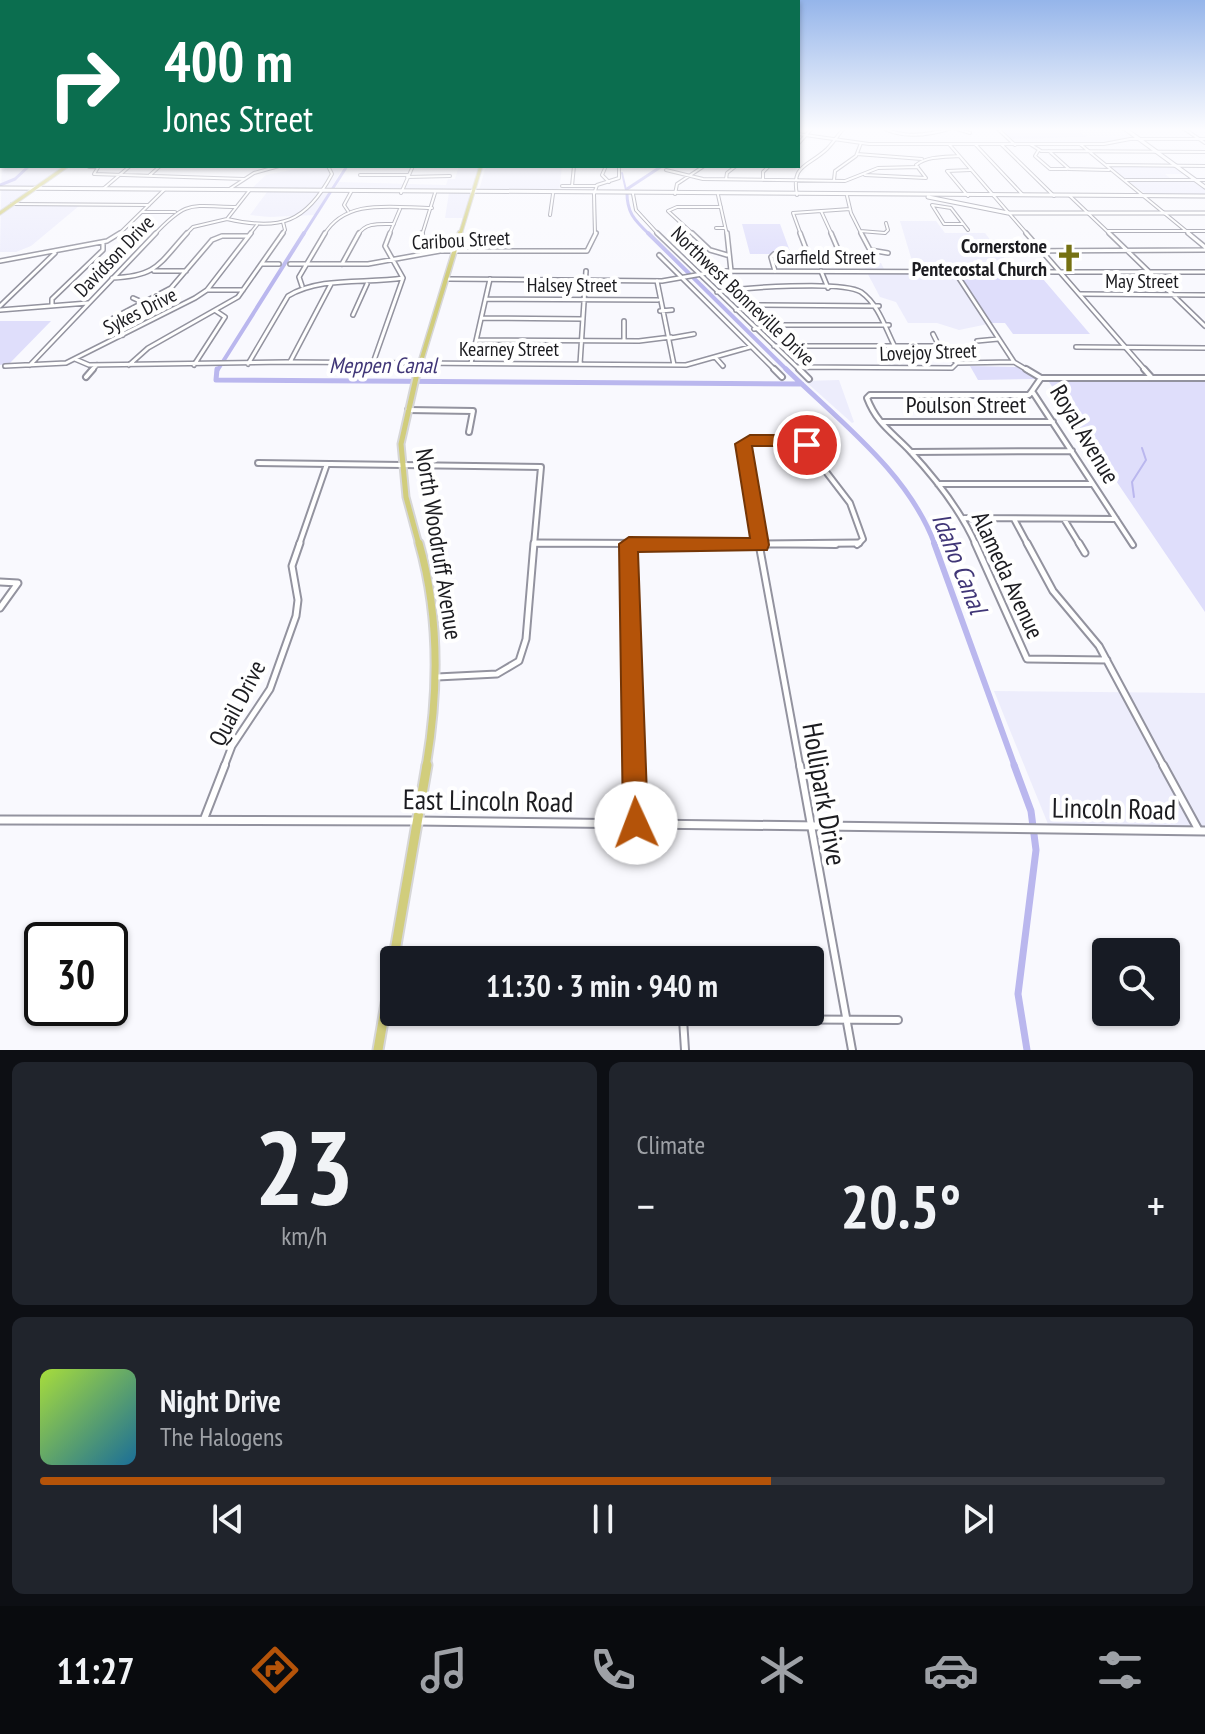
<!DOCTYPE html>
<meta charset="utf-8">
<style>
:root{--surface:#171b24;--page:#20242c;--text:#f1f3f6;--muted:#9ea1a6;--line:#363941;--accent:#b45309}
body{margin:0;font-family:"PT Sans Narrow",sans-serif;background:var(--page);color:var(--text);height:100vh;display:flex;flex-direction:column;font-size:30px;white-space:nowrap}
*{box-sizing:border-box;margin:0}
p{font-size:26px;color:var(--muted)}
.icon{flex:none;width:44px;height:44px;fill:none;stroke:currentColor;stroke-width:2;stroke-linecap:round;stroke-linejoin:round}
.map{position:relative;height:1050px;overflow:hidden}
.panel{display:flex;flex-direction:column;gap:12px;padding:12px;background:#0d0f14;flex:1}
.panel>*{flex:none}
.banner{position:absolute;left:0px;top:0px;width:800px;height:168px;box-shadow:0 2px 6px #0004;background:#0b6e4f;color:#fff;overflow:hidden}
.fabs{position:absolute;left:1092px;top:938px;display:grid;gap:16px}
.fabs a{display:grid;place-items:center;width:88px;height:88px;border-radius:8px;background:var(--surface);box-shadow:0 2px 6px #0004;font-size:40px}
.speed{position:absolute;left:24px;top:922px;display:flex;gap:16px;font-size:40px;font-weight:700;text-align:center}
.speed>*{display:grid;place-content:center;width:104px;height:104px;border-radius:50%;background:var(--surface);box-shadow:0 2px 6px #0004;line-height:1}
.speed .limit{border:4px solid #111;border-radius:12px;background:#fff;color:#111}
.pin{position:absolute;display:grid;place-items:center;width:68px;height:68px;color:#fff;margin:-34px;border:4px solid #fff;border-radius:50%;box-shadow:0 2px 8px #0007}
.me{position:absolute;width:88px;margin:-44px;rotate:358deg;stroke-linejoin:round;filter:drop-shadow(0 0 6px #0008)}
.turn{display:flex;align-items:center;gap:28px;height:168px;padding:0 32px;font-size:36px}
.turn .icon{width:104px;height:104px;stroke-width:2.5}
.turn b{display:block;font-size:56px;line-height:68px}
.big{font-size:60px;font-weight:700;line-height:1.1}
.panel .widget{flex:1;display:flex;flex-direction:column;justify-content:center;gap:12px;min-width:0;padding:0 28px;border-radius:12px;background:var(--page)}
.panel .dial{align-items:center;gap:0}
.dial b{font-size:104px;line-height:1}
.song{display:flex;align-items:center;gap:24px}
.cover{width:96px;height:96px;border-radius:12px;background:linear-gradient(135deg,hsl(80 70% 55%),hsl(200 70% 35%))}
.played{height:8px;border-radius:4px;background:linear-gradient(90deg,var(--accent) 65%,var(--line) 65%)}
.keys{display:flex;justify-content:space-around;direction:ltr}
.heat{display:flex;justify-content:space-between;align-items:center;font-size:44px;direction:ltr}
.panel .tiles{flex:1;display:grid;gap:12px;grid-template-columns:1fr 1fr}
.widget:last-child{grid-column:span 2}
.trip{position:absolute;left:380px;top:946px;width:444px;height:80px;border-radius:8px;background:var(--surface);box-shadow:0 2px 6px #0004;font-weight:700;line-height:80px;text-align:center}
.tabs{display:flex;height:128px;justify-content:space-around;align-items:center;background:#090b0e;color:var(--muted)}
.tabs .icon{width:56px;height:56px}
.tabs .current{color:var(--accent)}
.tabs b{font-size:36px;color:var(--text)}
.map>svg:first-child{display:block}
</style>
<div class="map">
<svg width="1205" height="1050" viewBox="0 0 1205 1050">
<rect width="100%" height="100%" fill="#f9f9fe"/>
<path fill="#ededfc" d="M 1000,128 L 1120,128 L 1132,137 L 1103,142 L 1017,143 Z
M 2,153 L 2,166 L 67,166 L 14,204 L 79,206 L 31,246 L 16,252 L 0,252 Z
M 310,166 L 344,166 L 315,215 L 270,217 L 250,215 L 267,192 L 249,191 L 266,175 Z
M 459,166 L 481,166 L 466,218 L 445,218 L 449,193 L 333,192 L 339,182 L 446,185 L 448,179 L 455,179 Z
M 486,166 L 562,166 L 559,192 L 479,190 Z
M 1111,167 L 1174,167 L 1184,174 L 1165,174 L 1171,179 L 1125,179 Z
M 1128,181 L 1195,182 L 1205,189 L 1205,195 L 1146,194 Z
M 900,221 L 936,221 L 945,233 L 985,233 L 1015,272 L 988,324 L 959,330 L 937,323 L 908,323 L 896,302 L 880,297 L 862,263 L 881,263 L 885,271 L 915,271 Z
M 839,380 L 854,422 L 852,423 L 805,381 Z
M 994,691 L 1205,693 L 1205,831 L 1050,829 Z"/>
<path fill="#dfdefb" d="M 1000,128 L 1084,128 L 1080,131 L 1086,137 L 1012,139 Z
M 742,224 L 780,224 L 791,254 L 750,254 Z
M 955,272 L 1037,272 L 1090,334 L 1013,334 L 1005,323 L 987,323 Z
M 0,321 L 51,321 L 10,363 L 0,365 Z
M 970,366 L 1017,367 L 1037,379 L 978,380 Z
M 1051,378 L 1205,378 L 1205,612 L 1049,382 Z"/>
<g fill="none" stroke-linecap="round" stroke-linejoin="round">
<path stroke="#bab7ee" stroke-width="2" d="M 622,173 L 626,190
M 1134,497 L 1132,482 L 1146,460 L 1142,448"/>
<path stroke="#bab7ee" stroke-width="3" d="M 0,185 L 15,179 L 29,166
M 303,235 L 347,166
M 650,235 C 634,220 626,212 627,189 L 662,166"/>
<path stroke="#bab7ee" stroke-width="4" d="M 648,233 L 788,371
M 217,371 L 304,233"/>
<path stroke="#bab7ee" stroke-width="5" d="M 217,369 L 216,380 L 802,384
M 786,369 C 839,421 909,473 935,545"/>
<path stroke="#bab7ee" stroke-width="6" d="M 934,543 L 1015,767"/>
<path stroke="#bab7ee" stroke-width="7" d="M 1014,765 L 1031,811 L 1036,850 L 1018,994 L 1027,1050"/>
<defs>
<path id="minor-far4" d="M 883,128 C 904,139 930,135 952,128
M 954,128 L 970,133
M 997,128 L 1015,145
M 1183,128 L 1205,143
M 798,144 L 812,128
M 949,144 L 994,196
M 975,144 L 1023,195
M 1030,144 L 1041,151 L 1205,152
M 1080,144 L 1191,235
M 1002,145 L 1054,196
M 1038,151 L 1035,156 L 1050,169 L 1067,169
M 1049,151 L 1069,169 L 1109,170
M 857,154 L 922,159
M 1107,165 L 1205,166
M 99,166 L 94,174 L 244,179
M 606,166 L 602,175 L 609,182
M 89,167 L 98,167
M 666,170 L 703,179 L 845,181 L 878,168 L 918,167
M 150,175 L 160,166
M 360,175 L 409,175
M 865,175 L 926,178 L 916,165 C 928,156 944,157 959,156
M 407,177 L 450,176
M 726,179 L 727,173 L 736,166
M 763,180 L 763,172 L 769,166
M 834,180 L 835,171 L 856,156 L 861,143
M 1126,180 L 1205,180
M 562,186 L 596,186
M 572,186 L 574,166
M 103,189 L 130,166
M 228,190 L 254,173 L 279,166
M 401,193 L 413,166
M 594,194 L 595,235
M 633,194 L 636,210 L 659,235
M 675,194 L 677,184 L 704,166
M 718,195 L 727,235
M 797,195 C 791,164 808,167 827,149 C 833,143 838,135 844,128
M 847,196 L 851,213 L 862,235
M 968,196 L 947,171 L 970,170
M 1070,196 L 1111,235
M 12,204 L 149,205
M 348,211 L 344,205 L 351,192
M 821,211 L 832,235
M 142,212 L 175,212
M 550,215 L 553,194
M 227,219 C 280,231 306,223 332,174 L 328,166
M 963,224 L 944,224 L 932,205 L 951,208 L 968,230
M 716,228 L 725,228
M 860,231 L 885,233 L 888,230 L 886,223
M 1108,231 L 1205,231
M 118,235 L 164,190
M 154,235 C 187,200 189,206 236,207
M 185,235 L 193,227 L 227,219 L 249,191
M 249,235 L 257,225
M 281,235 L 285,230 L 283,222
M 324,235 C 346,197 394,208 432,208
M 358,235 C 365,222 380,224 394,224
M 389,235 L 400,209
M 422,235 L 435,193
M 694,235 L 668,211 L 677,207 L 721,207
M 801,235 L 793,213 L 850,209"/>
<path id="minor-far3" d="M 422,233 L 423,253
M 657,233 L 801,371
M 692,233 L 710,250 L 727,255
M 727,233 L 731,271
M 800,233 L 808,254
M 831,233 L 840,254
M 861,233 L 870,250
M 1109,233 L 1205,326
M 1188,233 L 1205,247
M 870,250 L 888,253
M 991,251 L 1205,250
M 659,255 L 776,371
M 0,261 L 107,241 L 120,233
M 262,264 L 279,264
M 290,264 L 368,264 L 440,251 L 587,251 L 596,233
M 342,264 L 359,233
M 154,271 L 186,271
M 775,271 L 771,257 L 774,254 L 868,255 L 871,254 L 870,250
M 821,271 L 828,288
M 955,272 L 1014,362 L 1029,371
M 1060,272 L 1205,272
M 112,278 C 157,276 158,265 187,233
M 657,281 L 674,365
M 302,286 L 299,277 L 325,233
M 207,290 L 243,290
M 717,292 C 742,288 842,280 861,292 C 878,304 885,327 894,345
M 1080,294 L 1205,295
M 133,298 L 142,302
M 486,299 L 658,300
M 0,306 L 55,253
M 52,306 L 52,299 L 103,250 L 103,243
M 0,310 L 88,303
M 736,310 L 758,305 L 879,306
M 660,311 L 672,310
M 353,315 L 367,284
M 482,318 L 583,319
M 624,321 L 624,341
M 754,329 L 773,325 L 889,325
M 933,334 L 939,346 L 957,363
M 123,335 L 106,322 L 171,288 L 212,240 L 222,236 L 248,236
M 671,338 L 694,334
M 477,340 L 639,341 L 671,337
M 977,341 L 998,339
M 774,346 L 939,346
M 1076,347 L 1205,348
M 715,357 L 723,366
M 75,359 L 89,365 L 286,362 L 686,365 L 750,347
M 290,362 L 331,284
M 373,363 L 403,278 L 385,246 L 390,233
M 471,363 L 490,279
M 248,364 L 288,296 C 321,276 366,284 403,278
M 580,364 L 586,271
M 30,365 L 156,233
M 129,365 L 148,348 L 238,297 L 283,233
M 194,365 L 225,317 L 216,311
M 5,366 L 66,363 L 195,298 L 207,290 L 251,233
M 798,367 L 952,368 L 957,363 L 1014,362
M 91,371 L 97,365"/>
<path id="minor-far2" d="M 774,369 L 782,377
M 799,369 L 809,379
M 1026,369 L 1041,378
M 86,377 L 93,369
M 1041,378 L 1032,391 L 1133,545
M 1041,378 L 1152,378
M 408,410 L 473,411 L 469,432
M 882,422 L 1053,422
M 911,452 L 1072,451
M 258,463 L 541,467 L 534,545
M 938,484 L 1091,484
M 964,518 L 1116,519
M 1014,519 L 1028,545
M 1064,519 L 1080,545
M 535,543 L 759,544
M 759,544 L 836,545
M 759,544 L 743,444 L 754,440 L 804,443 L 850,503 L 863,539 L 857,545
M 299,545 L 327,464
M 976,545 C 961,511 936,479 910,451 C 892,432 877,424 867,398 L 870,395 L 1029,395 L 1032,391"/>
<path id="minor-far1" d="M 535,543 L 759,544
M 975,543 L 1027,659 L 1107,660
M 1027,543 L 1053,591 L 1099,646 L 1164,767
M 1079,543 L 1085,553
M 629,544 L 635,767
M 759,544 L 859,543
M 759,544 L 800,767
M 0,582 L 18,583 L 0,608
M 437,677 L 497,674 L 519,661 L 526,639 L 534,543
M 224,767 L 232,746 L 270,689 L 296,616 L 298,600 L 292,566 L 300,543"/>
<path id="minor" d="M 635,765 L 636,823
M 800,765 L 852,1050
M 1163,765 L 1198,829
M 204,819 L 225,765
M 685,1050 L 683,1019 L 898,1020"/>
<path id="tertiary-far2" d="M 798,134 L 869,144 L 1104,144 L 1130,139 L 1205,139
M 594,194 L 597,185 L 619,178 L 619,166
M 994,196 L 1028,235"/>
<path id="tertiary-far1" d="M 1026,233 L 1146,371
M 448,279 L 662,281 L 719,271 L 1060,272"/>
<path id="tertiary" d="M 1144,369 L 1152,378 L 1205,378"/>
<path id="secondary-far1" d="M 1124,128 L 1205,187
M 0,188 L 1205,196
M 928,197 L 1008,213 L 1205,213"/>
<path id="secondary" d="M 0,820 L 418,821 L 1205,831"/>
<path id="primary-far4" d="M 0,213 L 67,166
M 460,235 L 481,166"/>
<path id="primary-far3" d="M 418,371 L 460,233"/>
<path id="primary-far2" d="M 418,369 L 401,444 L 406,497 L 419,545"/>
<path id="primary-far1" d="M 419,543 C 440,617 439,691 426,767"/>
<path id="primary" d="M 378,1050 L 427,765"/>
</defs>
<use href="#minor-far4" stroke="#93939f" stroke-width="4"/>
<use href="#minor-far3" stroke="#93939f" stroke-width="6"/>
<use href="#minor-far2" stroke="#93939f" stroke-width="8"/>
<use href="#minor-far1" stroke="#93939f" stroke-width="9"/>
<use href="#minor" stroke="#93939f" stroke-width="10"/>
<use href="#tertiary-far2" stroke="#93939f" stroke-width="4"/>
<use href="#tertiary-far1" stroke="#93939f" stroke-width="6"/>
<use href="#tertiary" stroke="#93939f" stroke-width="8"/>
<use href="#secondary-far1" stroke="#93939f" stroke-width="5"/>
<use href="#secondary" stroke="#93939f" stroke-width="11"/>
<use href="#primary-far4" stroke="#d6d6d7" stroke-width="5"/>
<use href="#primary-far3" stroke="#d6d6d7" stroke-width="7"/>
<use href="#primary-far2" stroke="#d6d6d7" stroke-width="9"/>
<use href="#primary-far1" stroke="#d6d6d7" stroke-width="11"/>
<use href="#primary" stroke="#d6d6d7" stroke-width="13"/>
<use href="#minor-far4" stroke="#fff" stroke-width="2"/>
<use href="#minor-far3" stroke="#fff" stroke-width="3"/>
<use href="#minor-far2" stroke="#fff" stroke-width="4"/>
<use href="#minor-far1" stroke="#fff" stroke-width="5"/>
<use href="#minor" stroke="#fff" stroke-width="6"/>
<use href="#tertiary-far2" stroke="#fff" stroke-width="2"/>
<use href="#tertiary-far1" stroke="#fff" stroke-width="3"/>
<use href="#tertiary" stroke="#fff" stroke-width="4"/>
<use href="#secondary-far1" stroke="#fff" stroke-width="3"/>
<use href="#secondary" stroke="#fff" stroke-width="7"/>
<use href="#primary-far4" stroke="#d1cd7c" stroke-width="3"/>
<use href="#primary-far3" stroke="#d1cd7c" stroke-width="4"/>
<use href="#primary-far2" stroke="#d1cd7c" stroke-width="5"/>
<use href="#primary-far1" stroke="#d1cd7c" stroke-width="7"/>
<use href="#primary" stroke="#d1cd7c" stroke-width="9"/>
</g>
<linearGradient id="sky" x2="0" y2="1"><stop stop-color="#95b5ea"/><stop offset="0.47" stop-color="#fcfcff"/><stop offset="1" stop-color="#fcfcff" stop-opacity="0"/></linearGradient>
<rect width="1205" height="275" fill="url(#sky)"/>
<path fill="#b45309" stroke="#753606" stroke-width="2" d="M 750,435 L 791,435 L 813,441 L 815,445 L 807,451 L 791,446 L 752,446 L 769,545 L 767,550 L 638,552 L 648,823 L 645,832 L 636,836 L 627,832 L 623,823 L 619,544 L 629,537 L 750,538 L 735,444 Z"/>
<defs>
<symbol id="church-bare" viewBox="-9 -9 18 18"><path d="M-1.2-6h2.4v3.5h3.3v2.4h-3.3V6h-2.4V-.1h-3.3v-2.4h3.3Z" fill="#757113" stroke="#fff" stroke-width="2.5" paint-order="stroke"/></symbol>
</defs>
<g fill-rule="evenodd">
<use href="#church-bare" x="1049" y="238" width="40" height="40"/>
</g>
<g text-anchor="middle" dominant-baseline="central" stroke-width="8" stroke-linejoin="round" paint-order="stroke">
<g font-size="20" fill="#1c1c20" stroke="#fff">
<text transform="translate(461 240) rotate(-3)">Caribou Street</text>
<text transform="translate(114 256) rotate(-46)">Davidson Drive</text>
<text x="826" y="257">Garfield Street</text>
<text x="1142" y="281">May Street</text>
<text x="572" y="285">Halsey Street</text>
<text transform="translate(743 296) rotate(44)">Northwest Bonneville Drive</text>
<text transform="translate(140 311) rotate(-27)">Sykes Drive</text>
<text x="509" y="349">Kearney Street</text>
<text transform="translate(928 352) rotate(-2)">Lovejoy Street</text>
</g>
<g font-size="20" font-weight="bold" fill="#1c1c20" stroke="#fff" text-anchor="end">
<text x="1047" y="246">Cornerstone<tspan x="1047" dy="23">Pentecostal Church</tspan></text>
</g>
<g font-size="22" font-style="italic" fill="#403677" stroke="#fff">
<text x="383" y="365">Meppen Canal</text>
</g>
<g font-size="24" fill="#1c1c20" stroke="#fff">
<text x="966" y="404">Poulson Street</text>
<text transform="translate(1085 434) rotate(59)">Royal Avenue</text>
<text transform="translate(439 544) rotate(81)">North Woodruff Avenue</text>
<text transform="translate(1008 575) rotate(65)">Alameda Avenue</text>
<text transform="translate(237 703) rotate(-62)">Quail Drive</text>
</g>
<g font-size="26" font-style="italic" fill="#403677" stroke="#fff">
<text transform="translate(960 563) rotate(68)">Idaho Canal</text>
</g>
<g font-size="28" fill="#1c1c20" stroke="#fff">
<text transform="translate(825 794) rotate(80)">Hollipark Drive</text>
<text transform="translate(488 800) rotate(1)">East Lincoln Road</text>
<text transform="translate(1114 808) rotate(1)">Lincoln Road</text>
</g>
</g>
</svg>
<div class="fabs">
<a><svg class="icon" aria-label="search" viewBox="0 0 24 24"><circle cx="10" cy="10" r="6"/><path d="M15 15l6 6"/></svg></a>
</div>
<div class="speed"><div class="limit">30</div></div>
<div class="pin" style="left:807px;top:445px;background:#d93025"><svg class="icon" aria-label="arrive" viewBox="0 0 24 24"><path d="M6 21V4h12l-3 4 3 4H6"/></svg></div>
<svg class="me" style="left:636px;top:823px" viewBox="-20 -20 40 40"><circle r="19" fill="#fff"/><path d="M0-13L10 11 0 6-10 11z" fill="#b45309"/></svg>
<div class="trip">11:30 · 3 min · 940 m</div>
<div class="banner">
<div class="turn"><svg class="icon" aria-label="right" viewBox="0 0 24 24"><path d="M7 20v-9h11M14 6l5 5-5 5"/></svg><div><b>400 m</b>Jones Street</div></div>
</div>
</div>
<section class="panel">
<div class="tiles">
<div class="widget dial"><b>23</b><p>km/h</p></div>
<div class="widget"><p>Climate</p>
<div class="heat"><a>−</a><b class="big">20.5°</b><a>+</a></div>
</div>
<div class="widget">
<div class="song"><i class="cover"></i><div><b>Night Drive</b><p>The Halogens</p></div></div>
<div class="played"></div>
<div class="keys"><svg class="icon" aria-label="previous" viewBox="0 0 24 24"><path d="M18 5L8 12l10 7zM5 5v14"/></svg><svg class="icon" aria-label="pause" viewBox="0 0 24 24"><path d="M8 5v14M16 5v14"/></svg><svg class="icon" aria-label="next" viewBox="0 0 24 24"><path d="M6 5l10 7-10 7zM19 5v14"/></svg></div>
</div>
</div>
</section>
<nav class="tabs">
<b>11:27</b>
<svg class="icon current" aria-label="directions" viewBox="0 0 24 24"><path d="M12 3l9 9-9 9-9-9zM9 14v-3h6M13 9l2 2-2 2"/></svg>
<svg class="icon" aria-label="music" viewBox="0 0 24 24"><path d="M9 18V5l10-2v13"/><circle cx="6" cy="18" r="3"/><circle cx="16" cy="16" r="3"/></svg>
<svg class="icon" aria-label="phone" viewBox="0 0 24 24"><path d="M5 4h4l2 5-3 2q2 4 5 5l2-3 5 2v4C11 20 4 13 5 4z"/></svg>
<svg class="icon" aria-label="climate" viewBox="0 0 24 24"><path d="M12 3v18M4 7l16 10M4 17L20 7"/></svg>
<svg class="icon" aria-label="car" viewBox="0 0 24 24"><path d="M5 17H2v-5l4-1 3-4h7l3 4 3 1v5h-3M9 17h6M6 11h13"/><circle cx="7" cy="17" r="2"/><circle cx="17" cy="17" r="2"/></svg>
<svg class="icon" aria-label="filters" viewBox="0 0 24 24"><path d="M4 7h16M4 17h16"/><circle cx="9" cy="7" r="2"/><circle cx="15" cy="17" r="2"/></svg>
</nav>
